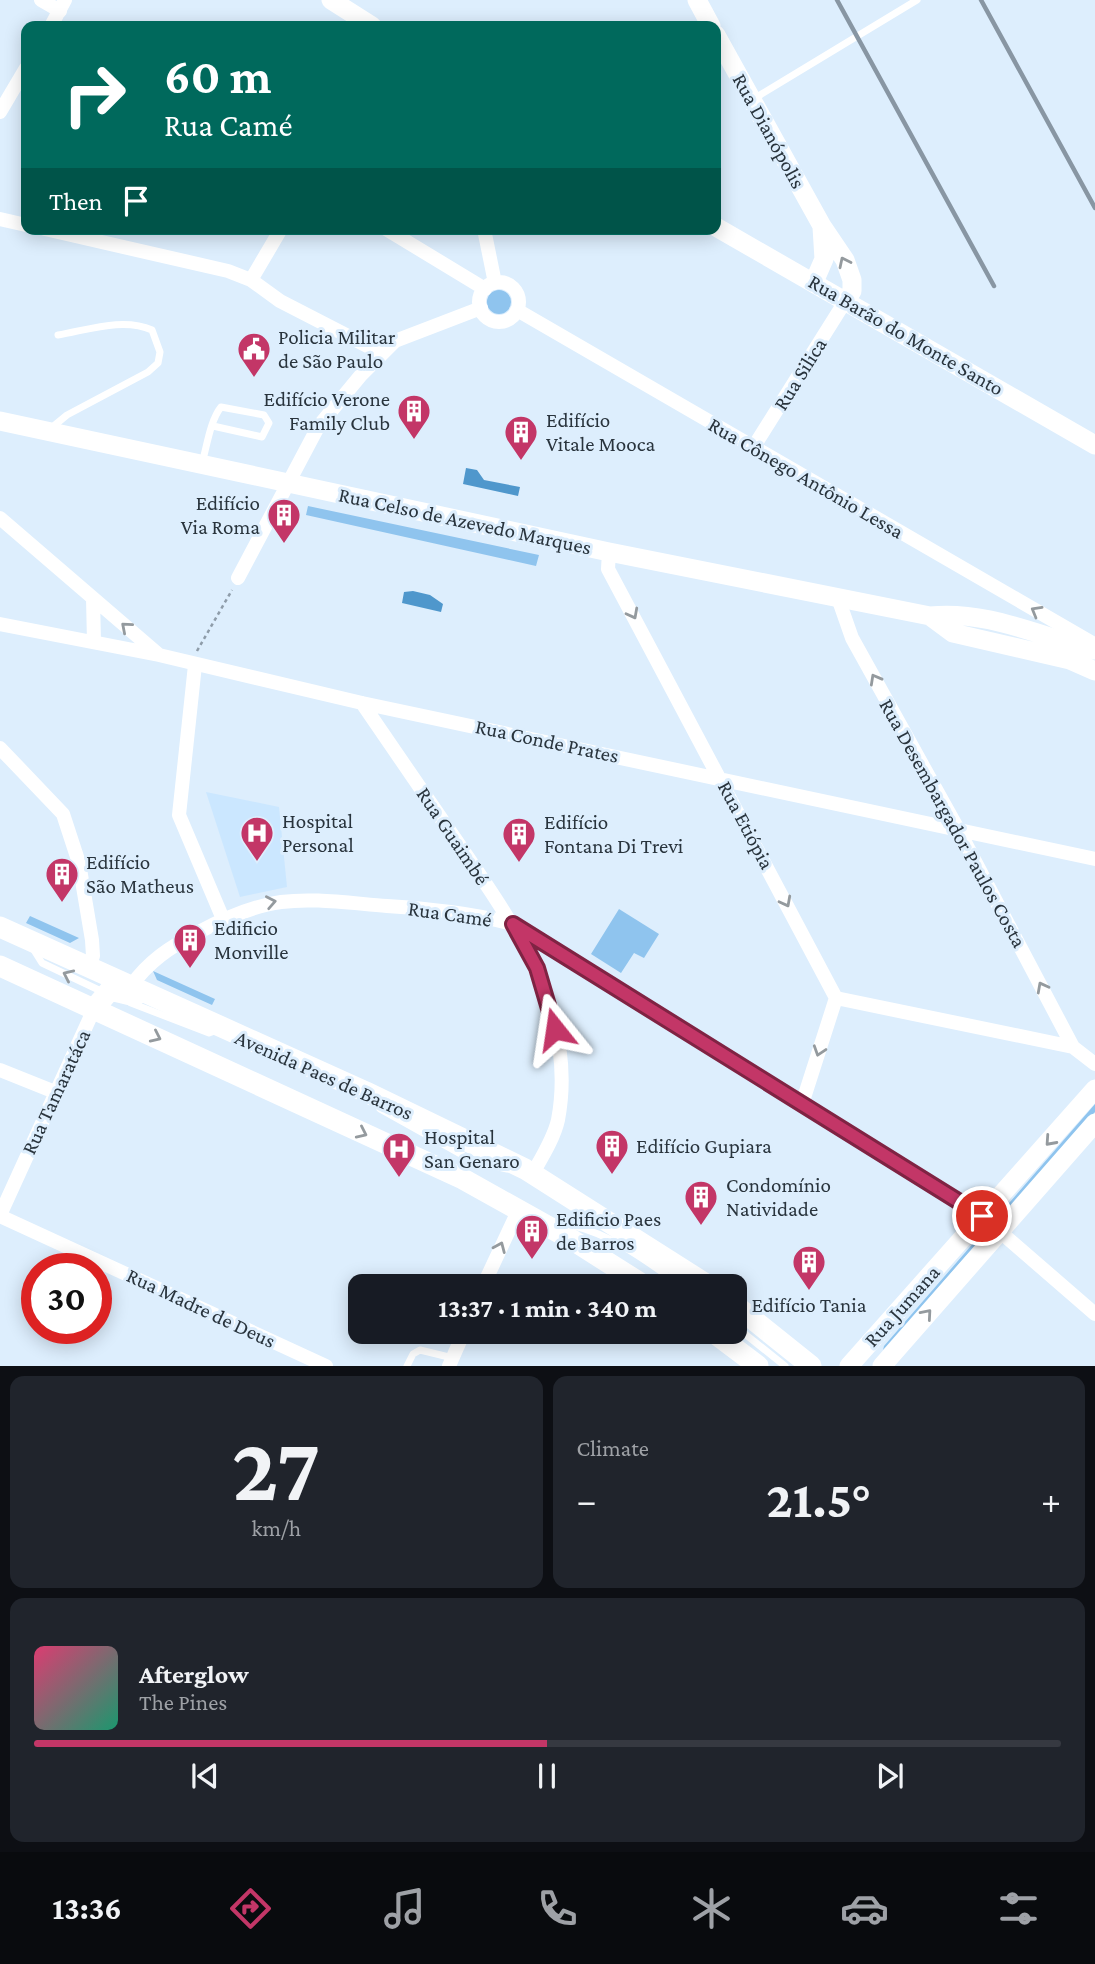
<!DOCTYPE html>
<meta charset="utf-8">
<style>
:root{--surface:#171b24;--page:#20242c;--text:#f1f3f6;--muted:#9ea1a6;--line:#363941;--accent:#c33667}
body{margin:0;font-family:"Crimson Pro",serif;background:var(--page);color:var(--text);height:100vh;display:flex;flex-direction:column;font-size:26px;white-space:nowrap}
*{box-sizing:border-box;margin:0}
p{font-size:23px;color:var(--muted)}
.icon{flex:none;width:38px;height:38px;fill:none;stroke:currentColor;stroke-width:2;stroke-linecap:round;stroke-linejoin:round}
.map{position:relative;height:1366px;overflow:hidden}
.details{display:flex;flex-direction:column;gap:10px;padding:10px;background:#0d0f14;flex:1}
.details>*{flex:none}
.hud{position:absolute;left:21px;top:21px;width:700px;height:214px;border-radius:14px;box-shadow:0 4px 18px #0003;background:#00695c;color:#fff;overflow:hidden}
.speed{position:absolute;left:21px;top:1253px;display:flex;gap:14px;font-size:35px;font-weight:700;text-align:center}
.speed>*{display:grid;place-content:center;width:91px;height:91px;border-radius:50%;background:var(--surface);box-shadow:0 4px 18px #0003;line-height:1}
.speed .limit{border:10px solid #d22;background:#fff;color:#111}
.pin{position:absolute;display:grid;place-items:center;width:60px;height:60px;color:#fff;margin:-30px;border:4px solid #fff;border-radius:50%;box-shadow:0 2px 7px #0007}
.me{position:absolute;width:77px;margin:-38px;rotate:345deg;stroke-linejoin:round;filter:drop-shadow(0 0 5px #0008)}
.turn{display:flex;align-items:center;gap:24px;height:147px;padding:0 28px;font-size:32px}
.turn .icon{width:91px;height:91px;stroke-width:2.5}
.turn b{display:block;font-size:49px;line-height:60px}
.then{display:flex;align-items:center;height:66px;padding:0 28px;background:#0003;gap:14px;font-size:26px}
.big{font-size:52px;font-weight:700;line-height:1.1}
.details .card{flex:1;display:flex;flex-direction:column;justify-content:center;gap:10px;min-width:0;padding:0 24px;border-radius:14px;background:var(--page)}
.details .dial{align-items:center;gap:0}
.dial b{font-size:91px;line-height:1}
.song{display:flex;align-items:center;gap:21px}
.cover{width:84px;height:84px;border-radius:10px;background:linear-gradient(135deg,hsl(340 70% 55%),hsl(160 70% 35%))}
.played{height:7px;border-radius:4px;background:linear-gradient(90deg,var(--accent) 50%,var(--line) 50%)}
.keys{display:flex;justify-content:space-around;direction:ltr}
.heat{display:flex;justify-content:space-between;align-items:center;font-size:38px;direction:ltr}
.details .tiles{flex:1;display:grid;gap:10px;grid-template-columns:1fr 1fr}
.card:last-child{grid-column:span 2}
.trip{position:absolute;left:348px;top:1274px;width:399px;height:70px;border-radius:14px;background:var(--surface);box-shadow:0 4px 18px #0003;font-weight:700;line-height:70px;text-align:center}
.dock{display:flex;height:112px;justify-content:space-around;align-items:center;background:#090b0e;color:var(--muted)}
.dock .icon{width:49px;height:49px}
.dock .on{color:var(--accent)}
.dock b{font-size:32px;color:var(--text)}
.map>svg:first-child{display:block}
</style>
<div class="map">
<svg width="1095" height="1366" viewBox="0 0 1095 1366">
<rect width="100%" height="100%" fill="#ddeefd"/>
<path fill="#cbe7ff" d="M 206,792 L 279,807 L 287,887 L 240,897 Z"/>
<path fill="#8fc4ee" d="M487 302a12 12 0 1 1 24 0a12 12 0 1 1-24 0Z
M 308,506 L 539,555 L 536,566 L 306,515 Z
M 619,909 L 659,934 L 644,958 L 634,953 L 621,973 L 591,954 Z
M 30,916 L 79,938 L 70,943 L 26,923 Z
M 153,971 L 215,999 L 212,1005 L 157,980 Z
M 1095,1104 L 1095,1112 L 1007,1211 L 1003,1210 Z
M 983,1232 L 986,1233 L 883,1350 L 884,1346 Z"/>
<path fill="#4f97cc" d="M 466,468 L 477,470 L 484,480 L 520,487 L 518,496 L 463,484 Z
M 413,591 L 430,595 L 443,604 L 441,612 L 402,603 L 404,592 Z"/>
<g fill="none" stroke-linecap="round" stroke-linejoin="round">
<path stroke="#8e9ca9" stroke-width="2.5" stroke-dasharray="3.5 3.5" stroke-linecap="butt" d="M 197,651 L 232,590"/>
<path stroke="#fff" stroke-width="7" d="M 755,98 L 917,0
M 50,429 L 67,415 L 148,372 L 158,363 L 160,352 L 152,330 C 123,317 88,330 58,335
M 202,463 C 207,446 210,421 221,407 L 264,415 L 269,423 L 262,437 L 213,426
M 32,947 L 42,963 L 103,992
M 131,1003 L 209,1033 L 217,1030
M 380,1109 L 473,1161 L 507,1169
M 553,1222 C 605,1228 640,1257 682,1286
M 735,1326 L 785,1366
M 407,1366 L 413,1354 L 420,1350 L 453,1358"/>
<path stroke="#fff" stroke-width="14" d="M 41,0 L 60,11
M 51,26 L 65,0
M 0,112 L 26,68
M 0,219 L 26,225
M 45,229 L 228,271 L 251,280 L 280,301 L 381,353
M 386,229 L 485,289
M 484,229 L 495,283
M 251,280 L 281,229
M479 302a20 20 0 1 1 40 0a20 20 0 1 1-40 0Z
M 517,310 L 1094,644
M 753,448 L 846,300
M 0,518 L 158,654
M 609,552 L 608,569 L 836,998 L 802,1104
M 238,578 L 318,427 L 361,375 L 395,341 L 481,308
M 93,598 L 94,642
M 838,598 L 852,638 L 958,829 L 1073,1047
M 0,624 L 159,655 L 362,703 L 1095,859
M 195,665 L 179,815 L 223,919
M 362,703 C 394,749 426,796 458,843 C 515,926 578,1014 558,1120 C 554,1138 542,1157 533,1173
M 0,748 L 63,814 L 79,863 L 92,940 L 93,956 L 89,966
M 131,986 C 149,961 170,947 197,933 C 275,891 302,899 387,906 C 430,909 471,913 513,924 L 982,1216 L 1095,1314
M 836,998 L 1073,1047 L 1095,1064
M 0,1070 L 55,1092
M 0,1215 L 94,1009
M 0,1216 L 326,1366
M 483,1286 L 519,1209
M 449,1366 L 464,1332"/>
<path stroke="#fff" stroke-width="19" d="M 331,0 L 372,26
M 697,0 L 711,26
M 716,35 L 822,226 L 845,260 L 852,280 L 852,291 L 846,300
M 716,227 L 1095,445
M 814,282 L 824,259 L 822,227
M 0,421 L 609,552 L 930,616 C 988,610 1040,637 1095,650
M 930,616 L 953,633 L 1070,660 L 1095,671
M 849,1366 L 1095,1089
M 882,1366 L 1095,1123"/>
<path stroke="#fff" stroke-width="21" d="M 0,927 L 366,1092 L 525,1169 L 709,1286
M 0,966 L 463,1179 L 574,1241 L 645,1286
M 94,1009 L 110,990 L 135,996
M 735,1305 L 811,1366
M 713,1332 L 758,1366"/>
<path stroke="#8896a3" stroke-width="4.5" d="M 837,0 L 994,286
M 981,0 L 1095,208"/>
</g>
<defs><path id="oneway-chevron" d="M-2-3.5L2.5 0L-2 3.5" fill="none" stroke-width="1.6" stroke-linecap="round" stroke-linejoin="round" transform="scale(1.75)"/></defs>
<g stroke="#949a9e">
<use href="#oneway-chevron" transform="translate(844 262) rotate(-116)"/>
<use href="#oneway-chevron" transform="translate(1036 611) rotate(-150)"/>
<use href="#oneway-chevron" transform="translate(633 614) rotate(62)"/>
<use href="#oneway-chevron" transform="translate(126 627) rotate(-139)"/>
<use href="#oneway-chevron" transform="translate(875 679) rotate(-119)"/>
<use href="#oneway-chevron" transform="translate(271 902) rotate(-11)"/>
<use href="#oneway-chevron" transform="translate(786 902) rotate(62)"/>
<use href="#oneway-chevron" transform="translate(68 975) rotate(-155)"/>
<use href="#oneway-chevron" transform="translate(1042 987) rotate(-118)"/>
<use href="#oneway-chevron" transform="translate(156 1037) rotate(25)"/>
<use href="#oneway-chevron" transform="translate(819 1051) rotate(108)"/>
<use href="#oneway-chevron" transform="translate(362 1133) rotate(25)"/>
<use href="#oneway-chevron" transform="translate(1050 1141) rotate(132)"/>
<use href="#oneway-chevron" transform="translate(500 1247) rotate(-67)"/>
<use href="#oneway-chevron" transform="translate(927 1314) rotate(-49)"/>
</g>
<g fill="none" stroke-linecap="round" stroke-linejoin="round">
<defs>
<path id="route" d="M 555,1029 L 537,968 L 513,924 L 982,1216"/>
</defs>
<use href="#route" stroke="#7f2343" stroke-width="18"/>
<use href="#route" stroke="#c33667" stroke-width="12"/>
</g>
<defs>
<symbol id="civic-pin" viewBox="-11 -11 22 30"><path d="M0 17L-7.5 6A9.5 9.5 0 1 1 7.5 6Z" fill="#c33667" stroke="#ddeefd"/><path d="M-.6-6.5H3V-4.5H.6V-3L4-1V1h2V6H-6V1h2V-1L-.6-3ZM-1.2 2.5V6h2.4V2.5Z" fill="#fff"/></symbol>
<symbol id="building-pin" viewBox="-11 -11 22 30"><path d="M0 17L-7.5 6A9.5 9.5 0 1 1 7.5 6Z" fill="#c33667" stroke="#ddeefd"/><path d="M-4-6H4V6H1V3H-1V6H-4ZM-2.5-4.3h1.7v1.8h-1.7ZM.8-4.3h1.7v1.8H.8ZM-2.5-1h1.7V.8h-1.7ZM.8-1h1.7V.8H.8Z" fill="#fff"/></symbol>
<symbol id="hospital-pin" viewBox="-11 -11 22 30"><path d="M0 17L-7.5 6A9.5 9.5 0 1 1 7.5 6Z" fill="#c33667" stroke="#ddeefd"/><path d="M-5-5h3v3.5h4V-5h3V5h-3V1.5h-4V5h-3Z" fill="#fff"/></symbol>
</defs>
<g fill-rule="evenodd">
<use href="#civic-pin" x="235" y="330" width="38" height="52"/>
<use href="#building-pin" x="395" y="392" width="38" height="52"/>
<use href="#building-pin" x="502" y="413" width="38" height="52"/>
<use href="#building-pin" x="265" y="496" width="38" height="52"/>
<use href="#hospital-pin" x="238" y="814" width="38" height="52"/>
<use href="#building-pin" x="500" y="815" width="38" height="52"/>
<use href="#building-pin" x="43" y="855" width="38" height="52"/>
<use href="#building-pin" x="171" y="921" width="38" height="52"/>
<use href="#building-pin" x="593" y="1127" width="38" height="52"/>
<use href="#hospital-pin" x="380" y="1130" width="38" height="52"/>
<use href="#building-pin" x="682" y="1178" width="38" height="52"/>
<use href="#building-pin" x="513" y="1212" width="38" height="52"/>
<use href="#building-pin" x="790" y="1243" width="38" height="52"/>
</g>
<g text-anchor="middle" dominant-baseline="central" stroke-width="6" stroke-linejoin="round" paint-order="stroke">
<g font-size="21" fill="#29343d" stroke="#ddeefd">
<text transform="translate(769 131) rotate(61)">Rua Dianópolis</text>
<text transform="translate(906 335) rotate(30)">Rua Barão do Monte Santo</text>
<text transform="translate(800 374) rotate(-58)">Rua Silica</text>
<text transform="translate(806 478) rotate(30)">Rua Cônego Antônio Lessa</text>
<text transform="translate(465 521) rotate(12)">Rua Celso de Azevedo Marques</text>
<text transform="translate(547 741) rotate(12)">Rua Conde Prates</text>
<text transform="translate(953 823) rotate(61)">Rua Desembargador Paulos Costa</text>
<text transform="translate(746 825) rotate(62)">Rua Etiópia</text>
<text transform="translate(453 836) rotate(56)">Rua Guaimbé</text>
<text transform="translate(450 914) rotate(8)">Rua Camé</text>
<text transform="translate(324 1075) rotate(24)">Avenida Paes de Barros</text>
<text transform="translate(56 1092) rotate(-65)">Rua Tamaratáca</text>
<text transform="translate(902 1306) rotate(-48)">Rua Jumana</text>
<text transform="translate(201 1308) rotate(25)">Rua Madre de Deus</text>
</g>
<g font-size="21" fill="#29343d" stroke="#ddeefd" text-anchor="start">
<text x="278" y="337">Policia Militar<tspan x="278" dy="24">de São Paulo</tspan></text>
<text x="390" y="399" text-anchor="end">Edifício Verone<tspan x="390" dy="24">Family Club</tspan></text>
<text x="546" y="420">Edifício<tspan x="546" dy="24">Vitale Mooca</tspan></text>
<text x="260" y="503" text-anchor="end">Edifício<tspan x="260" dy="24">Via Roma</tspan></text>
<text x="282" y="821">Hospital<tspan x="282" dy="24">Personal</tspan></text>
<text x="544" y="822">Edifício<tspan x="544" dy="24">Fontana Di Trevi</tspan></text>
<text x="86" y="862">Edifício<tspan x="86" dy="24">São Matheus</tspan></text>
<text x="214" y="928">Edificio<tspan x="214" dy="24">Monville</tspan></text>
<text x="424" y="1137">Hospital<tspan x="424" dy="24">San Genaro</tspan></text>
<text x="636" y="1146">Edifício Gupiara</text>
<text x="726" y="1185">Condomínio<tspan x="726" dy="24">Natividade</tspan></text>
<text x="556" y="1219">Edificio Paes<tspan x="556" dy="24">de Barros</tspan></text>
<text x="809" y="1305" text-anchor="middle">Edifício Tania</text>
</g>
</g>
</svg>
<div class="speed"><div class="limit">30</div></div>
<div class="pin" style="left:982px;top:1216px;background:#d93025"><svg class="icon" aria-label="arrive" viewBox="0 0 24 24"><path d="M6 21V4h12l-3 4 3 4H6"/></svg></div>
<svg class="me" style="left:555px;top:1029px" viewBox="-20 -20 40 40"><path d="M0-17L14 15 0 8-14 15z" fill="#c33667" stroke="#fff" stroke-width="4"/></svg>
<div class="trip">13:37 · 1 min · 340 m</div>
<div class="hud">
<div class="turn"><svg class="icon" aria-label="right" viewBox="0 0 24 24"><path d="M7 20v-9h11M14 6l5 5-5 5"/></svg><div><b>60 m</b>Rua Camé</div></div>
<div class="then">Then<svg class="icon" aria-label="arrive" viewBox="0 0 24 24"><path d="M6 21V4h12l-3 4 3 4H6"/></svg></div>
</div>
</div>
<section class="details">
<div class="tiles">
<div class="card dial"><b>27</b><p>km/h</p></div>
<div class="card"><p>Climate</p>
<div class="heat"><a>−</a><b class="big">21.5°</b><a>+</a></div>
</div>
<div class="card">
<div class="song"><i class="cover"></i><div><b>Afterglow</b><p>The Pines</p></div></div>
<div class="played"></div>
<div class="keys"><svg class="icon" aria-label="previous" viewBox="0 0 24 24"><path d="M18 5L8 12l10 7zM5 5v14"/></svg><svg class="icon" aria-label="pause" viewBox="0 0 24 24"><path d="M8 5v14M16 5v14"/></svg><svg class="icon" aria-label="next" viewBox="0 0 24 24"><path d="M6 5l10 7-10 7zM19 5v14"/></svg></div>
</div>
</div>
</section>
<nav class="dock">
<b>13:36</b>
<svg class="icon on" aria-label="directions" viewBox="0 0 24 24"><path d="M12 3l9 9-9 9-9-9zM9 14v-3h6M13 9l2 2-2 2"/></svg>
<svg class="icon" aria-label="music" viewBox="0 0 24 24"><path d="M9 18V5l10-2v13"/><circle cx="6" cy="18" r="3"/><circle cx="16" cy="16" r="3"/></svg>
<svg class="icon" aria-label="phone" viewBox="0 0 24 24"><path d="M5 4h4l2 5-3 2q2 4 5 5l2-3 5 2v4C11 20 4 13 5 4z"/></svg>
<svg class="icon" aria-label="climate" viewBox="0 0 24 24"><path d="M12 3v18M4 7l16 10M4 17L20 7"/></svg>
<svg class="icon" aria-label="car" viewBox="0 0 24 24"><path d="M5 17H2v-5l4-1 3-4h7l3 4 3 1v5h-3M9 17h6M6 11h13"/><circle cx="7" cy="17" r="2"/><circle cx="17" cy="17" r="2"/></svg>
<svg class="icon" aria-label="filters" viewBox="0 0 24 24"><path d="M4 7h16M4 17h16"/><circle cx="9" cy="7" r="2"/><circle cx="15" cy="17" r="2"/></svg>
</nav>
